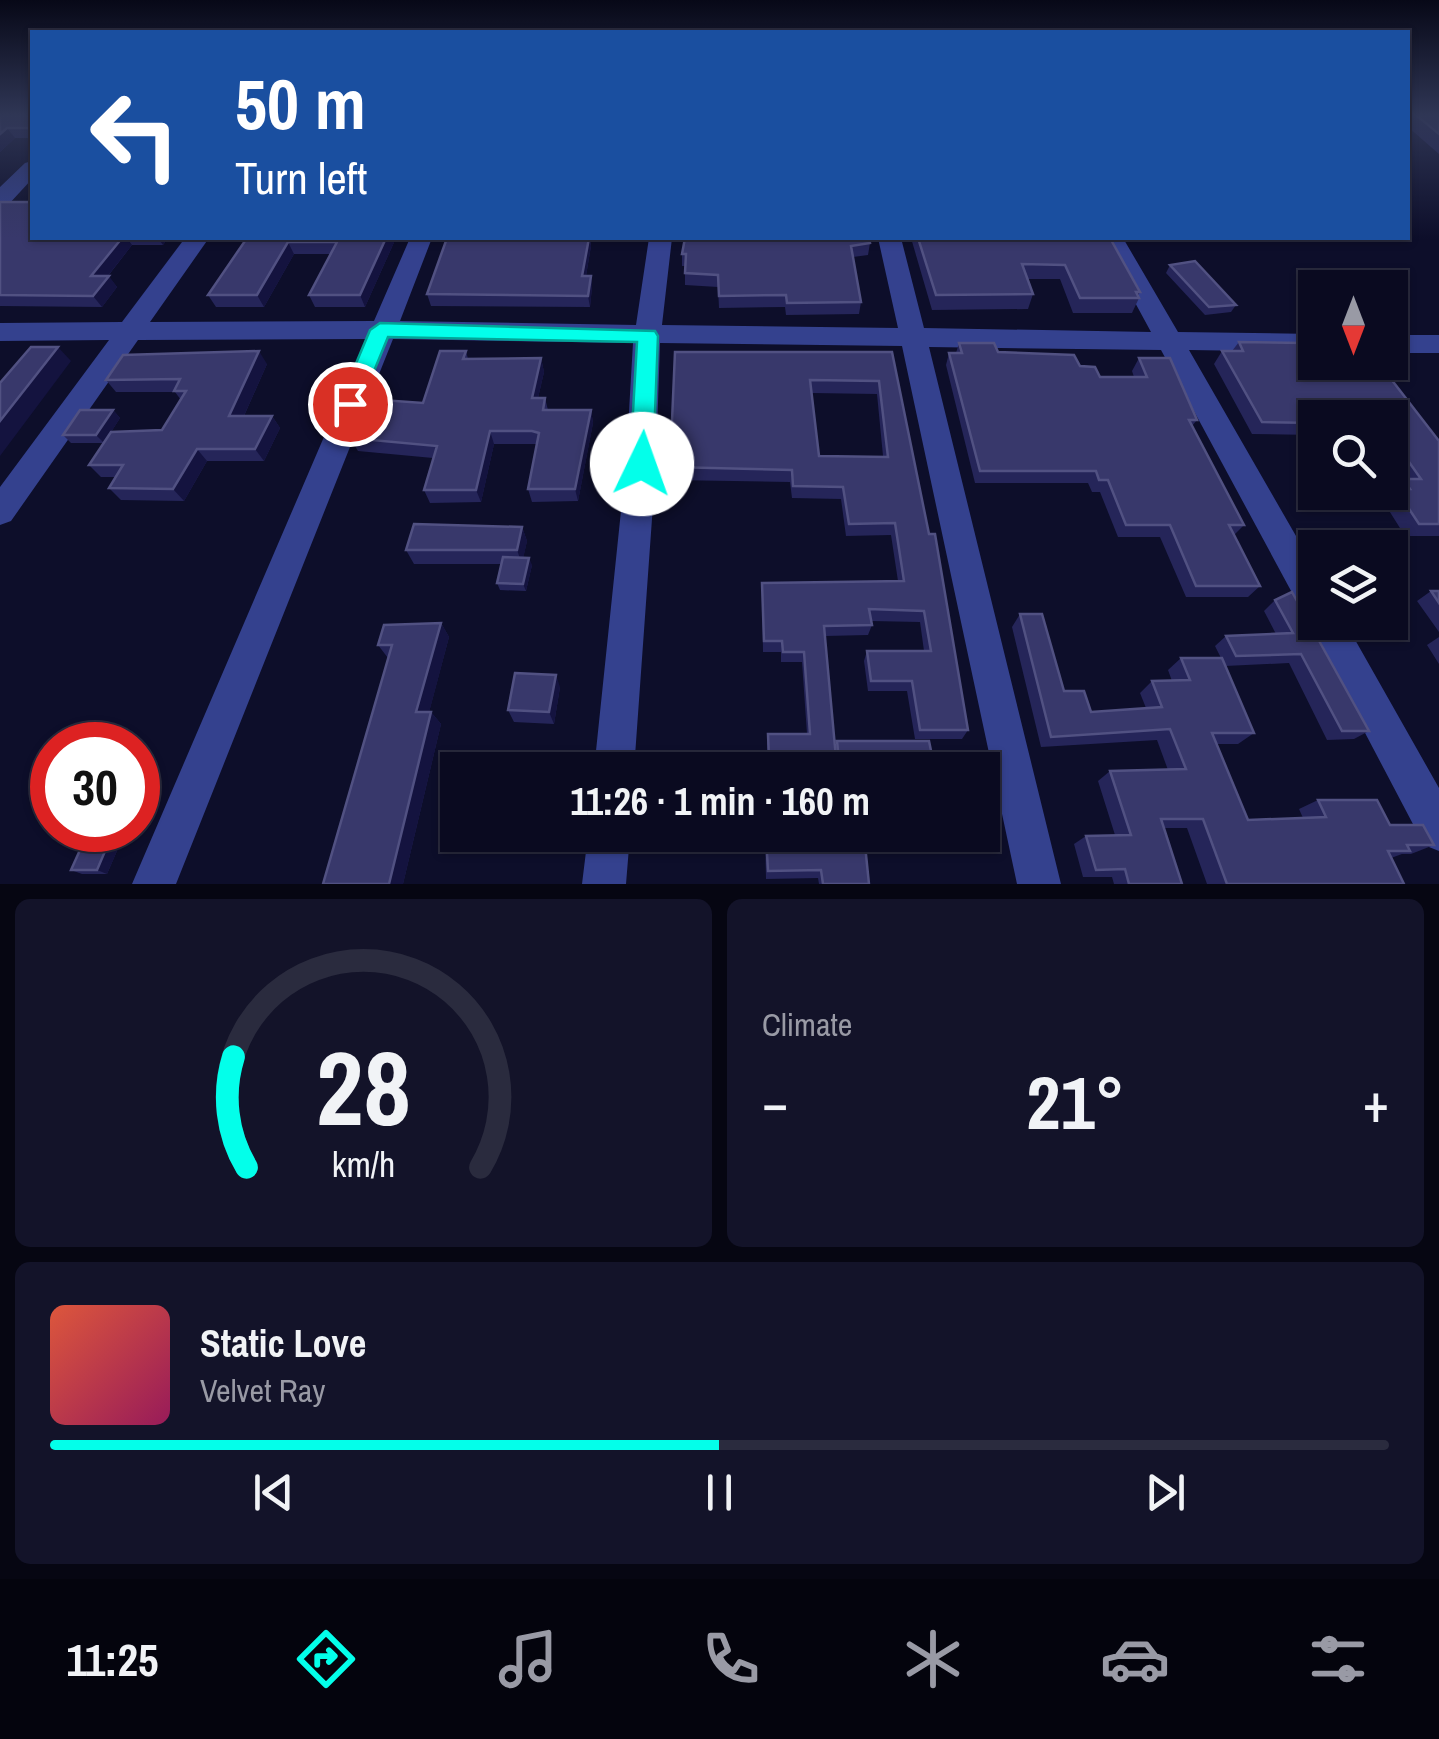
<!DOCTYPE html>
<meta charset="utf-8">
<style>
:root{--surface:#0a0a20;--page:#131329;--text:#f1f3f6;--muted:#999aa5;--line:#2a2b3e;--accent:#03ffea}
body{margin:0;font-family:"Archivo Narrow",sans-serif;background:var(--page);color:var(--text);height:100vh;display:flex;flex-direction:column;font-size:38px;white-space:nowrap}
*{box-sizing:border-box;margin:0}
p{font-size:32px;color:var(--muted)}
.icon{flex:none;width:55px;height:55px;fill:none;stroke:currentColor;stroke-width:2;stroke-linecap:round;stroke-linejoin:round}
.map{position:relative;height:884px;overflow:hidden}
.side{display:flex;flex-direction:column;gap:15px;padding:15px;background:#060612;flex:1}
.side>*{flex:none}
.guide{position:absolute;left:30px;top:30px;width:1380px;height:210px;border-radius:0px;box-shadow:0 2px 8px #0004,0 0 0 2px var(--line);background:#1a4fa0;color:#fff;overflow:hidden}
.needle{width:65px;rotate:180deg}
.controls{position:absolute;left:1298px;top:270px;display:grid;gap:20px}
.controls a{display:grid;place-items:center;width:110px;height:110px;border-radius:0px;background:var(--surface);box-shadow:0 2px 8px #0004,0 0 0 2px var(--line);font-size:50px}
.speed{position:absolute;left:30px;top:722px;display:flex;gap:20px;font-size:50px;font-weight:700;text-align:center}
.speed>*{display:grid;place-content:center;width:130px;height:130px;border-radius:50%;background:var(--surface);box-shadow:0 2px 8px #0004,0 0 0 2px var(--line);line-height:1}
.speed .limit{border:15px solid #d22;background:#fff;color:#111}
.pin{position:absolute;display:grid;place-items:center;width:85px;height:85px;color:#fff;margin:-42px;border:5px solid #fff;border-radius:50%;box-shadow:0 2px 10px #0007}
.me{position:absolute;width:110px;margin:-55px;rotate:3deg;stroke-linejoin:round;filter:drop-shadow(0 0 8px #0008)}
.turn{display:flex;align-items:center;gap:35px;height:210px;padding:0 40px;font-size:45px}
.turn .icon{width:130px;height:130px;stroke-width:2.5}
.turn b{display:block;font-size:70px;line-height:85px}
.big{font-size:75px;font-weight:700;line-height:1.1}
.side .widget{flex:1;display:flex;flex-direction:column;justify-content:center;gap:15px;min-width:0;padding:0 35px;border-radius:15px;background:var(--page)}
.side .dial{align-items:center;gap:0}
.dial svg{height:260px;overflow:visible;fill:none;stroke:var(--line);stroke-width:7;stroke-linecap:round;text-anchor:middle}
.dial text{fill:var(--text);stroke:none}
.song{display:flex;align-items:center;gap:30px}
.cover{width:120px;height:120px;border-radius:15px;background:linear-gradient(135deg,hsl(10 70% 55%),hsl(330 70% 35%))}
.played{height:10px;border-radius:5px;background:linear-gradient(90deg,var(--accent) 50%,var(--line) 50%)}
.keys{display:flex;justify-content:space-around;direction:ltr}
.heat{display:flex;justify-content:space-between;align-items:center;font-size:55px;direction:ltr}
.side .tiles{flex:1;display:grid;gap:15px;grid-template-columns:1fr 1fr}
.widget:last-child{grid-column:span 2}
.trip{position:absolute;left:440px;top:752px;width:560px;height:100px;border-radius:0px;background:var(--surface);box-shadow:0 2px 8px #0004,0 0 0 2px var(--line);font-weight:700;line-height:100px;text-align:center}
.tab-bar{display:flex;height:160px;justify-content:space-around;align-items:center;background:#04040d;color:var(--muted)}
.tab-bar .icon{width:70px;height:70px}
.tab-bar .selected{color:var(--accent)}
.tab-bar b{font-size:45px;color:var(--text)}
.map>svg:first-child{display:block}
</style>
<div class="map">
<svg width="1439" height="884" viewBox="0 0 1439 884">
<rect width="100%" height="100%" fill="#0d0e2a"/>
<g fill="none" stroke-linecap="round" stroke-linejoin="round">
<path fill="#34418e" fill-rule="evenodd" d="M 32,161 L 32,179 L 8,205 L 0,207 L 0,187 L 25,163 Z
M 185,238 L 209,238 L 150,322 L 374,321 L 410,238 L 432,238 L 400,321 L 636,325 L 649,238 L 672,238 L 662,325 L 898,328 L 878,238 L 901,238 L 924,328 L 1151,332 L 1100,238 L 1123,238 L 1178,332 L 1315,334 L 1315,352 L 1189,350 L 1315,569 L 1315,622 L 1345,622 L 1439,788 L 1439,851 L 1424,845 L 1313,634 L 1308,622 L 1311,616 L 1303,613 L 1161,350 L 929,347 L 1061,884 L 1017,884 L 902,346 L 660,343 L 656,463 L 634,770 L 594,770 L 626,463 L 633,343 L 393,339 L 176,884 L 132,884 L 366,339 L 138,340 L 11,521 L 0,525 L 0,487 L 109,340 L 0,341 L 0,323 L 122,322 Z
M 1390,335 L 1439,335 L 1439,353 L 1390,353 Z
M 588,835 L 630,835 L 626,884 L 582,884 Z"/>
</g>
<path fill="#252559" fill-rule="evenodd" d="M 0,115 L 32,115 L 32,138 L 15,138 L 0,152 Z
M 1408,115 L 1439,115 L 1439,154 L 1408,127 Z
M 0,202 L 32,238 L 168,238 L 163,245 L 132,245 L 108,276 L 117,287 L 102,307 L 0,306 Z
M 247,238 L 396,238 L 365,307 L 315,307 L 309,295 L 331,254 L 294,254 L 264,307 L 216,307 L 208,295 Z
M 447,238 L 590,238 L 591,246 L 586,276 L 591,276 L 592,287 L 590,307 L 431,306 L 427,294 Z
M 911,238 L 1110,238 L 1140,292 L 1138,296 L 1139,298 L 1132,313 L 1073,313 L 1060,279 L 1028,279 L 1033,294 L 1028,309 L 932,310 Z
M 870,243 L 868,255 L 853,257 L 861,302 L 859,314 L 786,315 L 785,307 L 719,308 L 718,287 L 685,285 L 685,266 L 682,266 L 682,254 Z
M 1170,265 L 1236,305 L 1231,312 L 1205,315 L 1166,273 Z
M 1239,342 L 1312,354 L 1439,441 L 1439,536 L 1405,536 L 1383,501 L 1391,494 L 1390,491 L 1401,481 L 1390,465 L 1390,418 L 1315,418 L 1315,435 L 1252,434 L 1214,364 L 1222,351 L 1232,351 Z
M 959,343 L 998,352 L 1080,366 L 1100,377 L 1134,377 L 1132,371 L 1139,358 L 1197,420 L 1192,426 L 1244,525 L 1234,535 L 1260,586 L 1248,597 L 1186,597 L 1160,537 L 1118,537 L 1100,492 L 1092,492 L 1088,483 L 975,483 L 946,365 L 949,353 L 956,353 Z
M 466,351 L 468,359 L 541,358 L 544,372 L 538,398 L 545,398 L 548,410 L 591,410 L 593,423 L 578,501 L 532,502 L 528,489 L 537,444 L 494,444 L 481,502 L 430,503 L 424,490 L 433,458 L 358,451 L 350,438 L 423,403 Z
M 675,352 L 892,352 L 968,730 L 962,739 L 915,739 L 907,691 L 868,691 L 864,661 L 867,651 L 924,651 L 920,622 L 871,621 L 872,625 L 868,635 L 825,636 L 835,747 L 837,741 L 935,770 L 835,770 L 835,763 L 833,767 L 768,767 L 767,743 L 768,734 L 807,734 L 802,662 L 781,662 L 781,652 L 763,652 L 762,583 L 898,581 L 891,535 L 846,536 L 841,499 L 792,498 L 790,482 L 671,480 L 670,467 ZM 812,393 L 877,394 L 883,456 L 819,456 Z
M 267,364 L 244,416 L 272,416 L 280,428 L 264,461 L 207,461 L 184,501 L 121,500 L 109,488 L 116,477 L 101,477 L 89,465 L 104,443 L 71,443 L 63,435 L 113,410 L 120,418 L 111,432 L 162,430 L 181,400 L 175,392 L 116,392 L 106,380 Z
M 522,527 L 527,541 L 523,558 L 532,565 L 526,591 L 500,590 L 497,583 L 501,564 L 414,564 L 406,550 Z
M 1431,591 L 1439,591 L 1439,632 L 1417,601 Z
M 1275,600 L 1369,731 L 1354,739 L 1327,740 L 1289,663 L 1225,666 L 1254,733 L 1238,744 L 1216,744 L 1248,820 L 1303,818 L 1299,809 L 1318,800 L 1390,825 L 1434,845 L 1411,854 L 1402,854 L 1391,858 L 1404,884 L 1207,884 L 1187,828 L 1164,828 L 1182,884 L 1114,884 L 1112,877 L 1083,877 L 1074,844 L 1086,836 L 1115,835 L 1098,781 L 1110,771 L 1168,770 L 1157,740 L 1041,747 L 1012,627 L 1020,614 L 1064,691 L 1091,712 L 1146,708 L 1140,693 L 1152,681 L 1172,681 L 1168,670 L 1181,658 L 1221,658 L 1215,646 L 1226,636 L 1276,634 L 1264,611 Z
M 441,623 L 449,637 L 429,712 L 431,712 L 441,724 L 403,884 L 388,658 L 378,645 Z
M 1439,637 L 1439,664 L 1427,645 Z
M 560,687 L 554,724 L 514,722 L 508,710 Z
M 89,830 L 126,830 L 107,874 L 82,874 L 71,870 Z
M 765,835 L 864,835 L 869,884 L 819,884 L 818,878 L 766,879 Z"/>
<path fill="#14133f" d="M 7,128 L 15,138 L 0,152 L 0,134 Z
M 122,238 L 127,238 L 132,245 L 99,287 L 91,276 Z
M 158,238 L 168,238 L 163,245 Z
M 386,238 L 396,238 L 365,307 L 360,295 Z
M 589,238 L 591,246 L 584,287 L 582,276 Z
M 288,242 L 294,254 L 264,307 L 257,295 Z
M 109,276 L 117,287 L 102,307 L 93,296 Z
M 591,276 L 592,287 L 590,307 L 588,296 Z
M 58,347 L 71,361 L 0,456 L 0,421 Z
M 259,351 L 267,364 L 238,429 L 229,416 Z
M 541,358 L 544,372 L 535,411 L 532,398 Z
M 113,410 L 120,418 L 104,443 L 96,435 Z
M 591,410 L 593,423 L 578,501 L 575,489 Z
M 272,416 L 280,428 L 264,461 L 255,449 Z
M 490,431 L 494,444 L 481,502 L 476,490 Z
M 197,449 L 207,461 L 184,501 L 173,489 Z
M 522,527 L 527,541 L 522,564 L 517,550 Z
M 529,558 L 532,565 L 526,591 L 523,584 Z
M 441,623 L 449,637 L 426,724 L 416,712 Z
M 556,675 L 560,687 L 554,724 L 549,712 Z
M 431,712 L 441,724 L 403,884 L 389,884 Z
M 114,830 L 126,830 L 107,874 L 97,870 Z"/>
<path fill="#38386b" stroke="#515182" stroke-width="2.5" fill-rule="evenodd" d="M 0,115 L 32,115 L 32,128 L 7,128 L 0,134 Z
M 1416,115 L 1439,115 L 1439,134 Z
M 0,202 L 32,202 L 32,238 L 122,238 L 91,276 L 109,276 L 93,296 L 0,295 Z
M 247,238 L 386,238 L 360,295 L 309,295 L 337,242 L 288,242 L 257,295 L 208,295 Z
M 447,238 L 589,238 L 582,276 L 591,276 L 588,296 L 427,294 Z
M 685,238 L 869,238 L 870,243 L 851,246 L 861,302 L 787,303 L 786,295 L 719,296 L 718,275 L 685,273 L 686,254 L 682,254 Z
M 918,238 L 1110,238 L 1140,292 L 1136,292 L 1139,298 L 1080,298 L 1065,265 L 1022,264 L 1033,294 L 936,295 Z
M 1195,261 L 1236,305 L 1209,307 L 1170,265 Z
M 1239,342 L 1305,343 L 1312,354 L 1315,354 L 1315,362 L 1335,362 L 1348,379 L 1391,379 L 1439,441 L 1439,524 L 1419,524 L 1396,489 L 1410,489 L 1403,479 L 1421,479 L 1390,435 L 1390,418 L 1315,418 L 1315,423 L 1262,422 L 1222,351 L 1243,351 Z
M 959,343 L 994,343 L 998,352 L 1074,355 L 1080,366 L 1095,367 L 1100,377 L 1147,377 L 1139,358 L 1170,358 L 1197,420 L 1189,420 L 1244,525 L 1229,525 L 1260,586 L 1196,586 L 1170,525 L 1126,525 L 1108,480 L 1099,480 L 1096,471 L 980,471 L 949,353 L 962,353 Z
M 31,347 L 58,347 L 0,421 L 0,383 Z
M 259,351 L 229,416 L 272,416 L 255,449 L 197,449 L 173,489 L 109,488 L 123,465 L 89,465 L 111,432 L 162,430 L 186,391 L 174,391 L 180,379 L 106,380 L 123,355 Z
M 440,351 L 466,351 L 463,359 L 541,358 L 532,398 L 545,398 L 543,410 L 591,410 L 575,489 L 528,489 L 539,433 L 532,431 L 490,431 L 476,490 L 424,490 L 437,446 L 350,438 L 368,399 L 423,403 Z
M 675,352 L 892,352 L 929,534 L 935,534 L 968,730 L 920,730 L 912,681 L 871,681 L 867,651 L 931,651 L 924,611 L 869,609 L 872,625 L 824,626 L 836,758 L 769,759 L 768,734 L 810,734 L 804,652 L 783,652 L 782,641 L 764,641 L 762,583 L 904,581 L 895,523 L 849,524 L 843,487 L 793,486 L 792,470 L 670,467 ZM 810,380 L 879,381 L 888,457 L 819,456 Z
M 80,410 L 113,410 L 96,435 L 63,435 Z
M 414,524 L 522,527 L 517,550 L 406,550 Z
M 503,557 L 529,558 L 523,584 L 497,583 Z
M 1431,591 L 1439,591 L 1439,603 Z
M 1292,592 L 1369,731 L 1342,731 L 1301,654 L 1236,656 L 1226,636 L 1293,633 L 1275,600 Z
M 1020,614 L 1042,614 L 1064,691 L 1084,691 L 1091,712 L 1162,707 L 1152,681 L 1190,680 L 1181,658 L 1222,658 L 1254,733 L 1212,733 L 1248,820 L 1326,817 L 1318,800 L 1377,800 L 1390,825 L 1423,825 L 1434,845 L 1407,845 L 1410,851 L 1388,851 L 1404,884 L 1227,884 L 1203,819 L 1161,819 L 1182,884 L 1129,884 L 1125,869 L 1096,870 L 1086,836 L 1131,835 L 1110,771 L 1186,769 L 1170,729 L 1051,737 Z
M 441,623 L 416,712 L 431,712 L 389,884 L 323,884 L 392,645 L 378,645 L 384,625 Z
M 515,673 L 556,675 L 549,712 L 508,710 Z
M 837,741 L 929,741 L 935,770 L 840,770 Z
M 89,830 L 114,830 L 97,870 L 71,870 Z
M 766,835 L 864,835 L 869,884 L 823,884 L 821,870 L 768,871 Z"/>
<linearGradient id="sky" x2="0" y2="1"><stop stop-color="#070817"/><stop offset="0.48" stop-color="#2f3655"/><stop offset="1" stop-color="#2f3655" stop-opacity="0"/></linearGradient>
<rect width="1439" height="239" fill="url(#sky)"/>
<path fill="#03ffea" stroke="#02a698" stroke-width="2.5" d="M 380,323 L 655,331 L 658,336 L 653,464 L 642,473 L 630,464 L 637,342 L 388,337 L 358,410 L 342,410 L 339,404 L 370,330 Z"/>
</svg>
<div class="controls">
<a><svg class="needle" viewBox="-14 -14 28 28"><path d="M0-13l5 13h-10z" fill="#e53935"/><path d="M0 13l5-13h-10z" fill="#999aa5"/></svg></a>
<a><svg class="icon" aria-label="search" viewBox="0 0 24 24"><circle cx="10" cy="10" r="6"/><path d="M15 15l6 6"/></svg></a>
<a><svg class="icon" aria-label="layers" viewBox="0 0 24 24"><path d="M12 4l9 5-9 5-9-5zM3 14l9 5 9-5"/></svg></a>
</div>
<div class="speed"><div class="limit">30</div></div>
<div class="pin" style="left:350px;top:404px;background:#d93025"><svg class="icon" aria-label="arrive" viewBox="0 0 24 24"><path d="M6 21V4h12l-3 4 3 4H6"/></svg></div>
<svg class="me" style="left:642px;top:464px" viewBox="-20 -20 40 40"><circle r="19" fill="#fff"/><path d="M0-13L10 11 0 6-10 11z" fill="#03ffea"/></svg>
<div class="trip">11:26 · 1 min · 160 m</div>
<div class="guide">
<div class="turn"><svg class="icon" aria-label="left" viewBox="0 0 24 24"><path d="M17 20v-9H6M10 6l-5 5 5 5"/></svg><div><b>50 m</b>Turn left</div></div>
</div>
</div>
<section class="side">
<div class="tiles">
<div class="widget dial"><svg viewBox="0 0 100 80">
<path d="M14 69A42 42 0 1 1 86 69"/>
<path d="M14 69A42 42 0 0 1 10 35" stroke="#03ffea"/>
<text x="50" y="56" font-size="32" font-weight="700">28</text>
<text x="50" y="72" font-size="11">km/h</text>
</svg></div>
<div class="widget"><p>Climate</p>
<div class="heat"><a>−</a><b class="big">21°</b><a>+</a></div>
</div>
<div class="widget">
<div class="song"><i class="cover"></i><div><b>Static Love</b><p>Velvet Ray</p></div></div>
<div class="played"></div>
<div class="keys"><svg class="icon" aria-label="previous" viewBox="0 0 24 24"><path d="M18 5L8 12l10 7zM5 5v14"/></svg><svg class="icon" aria-label="pause" viewBox="0 0 24 24"><path d="M8 5v14M16 5v14"/></svg><svg class="icon" aria-label="next" viewBox="0 0 24 24"><path d="M6 5l10 7-10 7zM19 5v14"/></svg></div>
</div>
</div>
</section>
<nav class="tab-bar">
<b>11:25</b>
<svg class="icon selected" aria-label="directions" viewBox="0 0 24 24"><path d="M12 3l9 9-9 9-9-9zM9 14v-3h6M13 9l2 2-2 2"/></svg>
<svg class="icon" aria-label="music" viewBox="0 0 24 24"><path d="M9 18V5l10-2v13"/><circle cx="6" cy="18" r="3"/><circle cx="16" cy="16" r="3"/></svg>
<svg class="icon" aria-label="phone" viewBox="0 0 24 24"><path d="M5 4h4l2 5-3 2q2 4 5 5l2-3 5 2v4C11 20 4 13 5 4z"/></svg>
<svg class="icon" aria-label="climate" viewBox="0 0 24 24"><path d="M12 3v18M4 7l16 10M4 17L20 7"/></svg>
<svg class="icon" aria-label="car" viewBox="0 0 24 24"><path d="M5 17H2v-5l4-1 3-4h7l3 4 3 1v5h-3M9 17h6M6 11h13"/><circle cx="7" cy="17" r="2"/><circle cx="17" cy="17" r="2"/></svg>
<svg class="icon" aria-label="filters" viewBox="0 0 24 24"><path d="M4 7h16M4 17h16"/><circle cx="9" cy="7" r="2"/><circle cx="15" cy="17" r="2"/></svg>
</nav>
